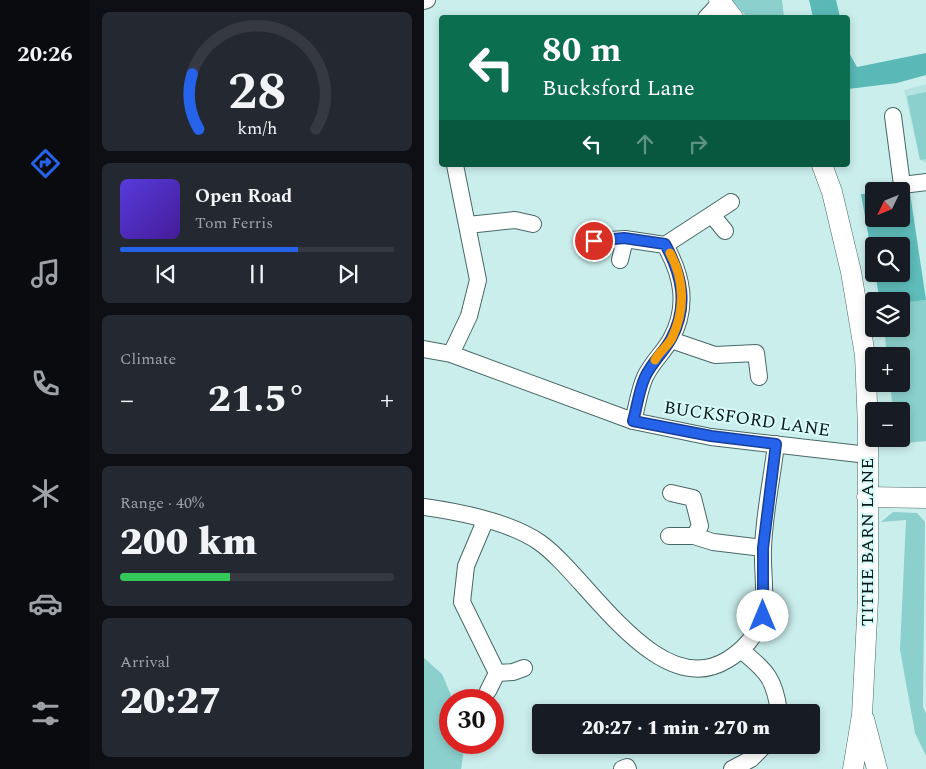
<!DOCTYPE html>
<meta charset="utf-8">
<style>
:root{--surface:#171b24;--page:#242831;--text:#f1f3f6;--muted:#9ea1a6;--line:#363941;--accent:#2563eb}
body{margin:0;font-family:Spectral,serif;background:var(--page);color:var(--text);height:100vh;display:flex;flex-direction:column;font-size:19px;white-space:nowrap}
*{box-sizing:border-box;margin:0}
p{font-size:16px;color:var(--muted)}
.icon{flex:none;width:28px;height:28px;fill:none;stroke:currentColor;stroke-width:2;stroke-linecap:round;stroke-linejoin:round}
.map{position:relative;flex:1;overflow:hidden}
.details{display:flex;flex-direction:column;gap:12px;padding:12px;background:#0d0f14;width:334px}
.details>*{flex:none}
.hud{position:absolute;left:15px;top:15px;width:411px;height:152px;border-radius:5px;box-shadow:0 2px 8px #0003;background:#0b6e4f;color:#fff;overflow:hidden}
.needle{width:32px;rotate:227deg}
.buttons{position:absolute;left:441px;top:182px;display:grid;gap:10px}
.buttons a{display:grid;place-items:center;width:45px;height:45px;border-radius:5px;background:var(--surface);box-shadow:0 2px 8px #0003;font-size:25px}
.speed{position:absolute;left:15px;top:689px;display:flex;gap:10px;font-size:25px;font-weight:700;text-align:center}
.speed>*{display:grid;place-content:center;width:65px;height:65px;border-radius:50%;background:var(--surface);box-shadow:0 2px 8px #0003;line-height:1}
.speed .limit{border:8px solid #d22;background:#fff;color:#111}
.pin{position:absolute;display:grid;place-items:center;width:42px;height:42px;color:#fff;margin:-21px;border:2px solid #fff;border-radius:50%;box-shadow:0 1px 5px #0007}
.me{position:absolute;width:55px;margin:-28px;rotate:0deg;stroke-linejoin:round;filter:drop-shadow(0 0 4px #0008)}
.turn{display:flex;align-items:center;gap:18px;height:105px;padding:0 20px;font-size:22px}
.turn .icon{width:65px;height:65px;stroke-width:2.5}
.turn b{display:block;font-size:35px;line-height:42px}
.lanes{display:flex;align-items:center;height:48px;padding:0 20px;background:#0003;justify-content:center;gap:25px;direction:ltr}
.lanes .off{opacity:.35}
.big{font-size:38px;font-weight:800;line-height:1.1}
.details .widget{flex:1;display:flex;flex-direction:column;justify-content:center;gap:8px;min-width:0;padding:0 18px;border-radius:8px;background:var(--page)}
.details .dial{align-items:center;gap:0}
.dial svg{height:130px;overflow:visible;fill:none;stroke:var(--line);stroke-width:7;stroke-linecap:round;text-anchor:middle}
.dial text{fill:var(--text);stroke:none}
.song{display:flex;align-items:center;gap:15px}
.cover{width:60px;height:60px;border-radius:8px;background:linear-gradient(135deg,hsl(250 70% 55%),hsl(260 70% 35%))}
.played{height:5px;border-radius:2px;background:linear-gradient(90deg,var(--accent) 65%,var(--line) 65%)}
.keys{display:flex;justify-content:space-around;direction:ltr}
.heat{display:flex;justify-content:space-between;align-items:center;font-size:28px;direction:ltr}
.charge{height:8px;border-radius:4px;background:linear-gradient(90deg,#34c759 40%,var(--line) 0)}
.trip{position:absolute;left:108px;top:704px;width:288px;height:50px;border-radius:5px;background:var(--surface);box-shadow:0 2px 8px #0003;font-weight:800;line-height:50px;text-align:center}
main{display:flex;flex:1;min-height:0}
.dock{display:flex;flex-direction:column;width:90px;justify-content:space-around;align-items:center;background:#090b0e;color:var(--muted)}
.dock .icon{width:35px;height:35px}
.dock .on{color:var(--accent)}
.dock b{font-size:22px;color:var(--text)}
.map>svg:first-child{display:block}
</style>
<main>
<nav class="dock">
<b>20:26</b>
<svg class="icon on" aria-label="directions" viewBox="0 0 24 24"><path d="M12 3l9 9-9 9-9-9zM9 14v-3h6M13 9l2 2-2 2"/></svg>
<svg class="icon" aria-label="music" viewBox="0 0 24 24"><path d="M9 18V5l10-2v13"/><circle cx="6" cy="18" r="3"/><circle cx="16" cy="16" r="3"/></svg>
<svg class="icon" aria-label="phone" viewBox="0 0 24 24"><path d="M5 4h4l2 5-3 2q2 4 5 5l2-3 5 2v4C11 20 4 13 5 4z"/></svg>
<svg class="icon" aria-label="climate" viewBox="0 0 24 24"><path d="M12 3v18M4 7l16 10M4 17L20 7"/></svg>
<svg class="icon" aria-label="car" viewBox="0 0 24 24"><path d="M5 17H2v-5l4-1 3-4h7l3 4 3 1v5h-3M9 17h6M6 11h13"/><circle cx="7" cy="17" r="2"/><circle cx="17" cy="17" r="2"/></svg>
<svg class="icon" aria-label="filters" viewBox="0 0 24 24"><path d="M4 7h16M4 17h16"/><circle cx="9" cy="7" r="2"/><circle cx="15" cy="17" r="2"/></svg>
</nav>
<section class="details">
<div class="widget dial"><svg viewBox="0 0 100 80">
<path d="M14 69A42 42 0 1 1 86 69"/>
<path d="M14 69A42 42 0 0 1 10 35" stroke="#2563eb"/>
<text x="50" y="56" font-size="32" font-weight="700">28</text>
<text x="50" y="72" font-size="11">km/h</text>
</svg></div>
<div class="widget">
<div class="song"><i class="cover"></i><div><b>Open Road</b><p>Tom Ferris</p></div></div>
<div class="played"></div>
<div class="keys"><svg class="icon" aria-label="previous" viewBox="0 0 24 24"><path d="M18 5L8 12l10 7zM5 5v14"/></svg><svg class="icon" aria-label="pause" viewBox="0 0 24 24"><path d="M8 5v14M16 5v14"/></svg><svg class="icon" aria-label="next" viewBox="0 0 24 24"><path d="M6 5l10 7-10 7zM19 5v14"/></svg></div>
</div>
<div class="widget"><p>Climate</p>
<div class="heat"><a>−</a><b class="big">21.5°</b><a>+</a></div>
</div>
<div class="widget"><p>Range · 40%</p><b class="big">200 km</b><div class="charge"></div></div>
<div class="widget"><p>Arrival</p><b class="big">20:27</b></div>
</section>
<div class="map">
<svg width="503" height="769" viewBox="0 0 503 769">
<rect width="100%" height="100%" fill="#caeeec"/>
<path fill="#b5e3e1" d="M 502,84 L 502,163 L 496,160 L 480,90 Z"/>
<path fill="#8bd0cd" d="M 307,0 L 358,0 L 360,17 L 323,17 Z
M 502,92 L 502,159 L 496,160 L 483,96 Z
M 502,300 L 502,441 L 473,444 L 473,439 L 478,439 L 478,411 L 469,411 L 466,384 L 478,384 L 478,356 L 463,356 L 460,329 L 478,329 L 478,303 Z
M 469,512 L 493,513 L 501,522 L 499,707 L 502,713 L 502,756 L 491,733 L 476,650 L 482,520 L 457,522 Z
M 0,658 L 18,674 L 29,700 L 26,700 L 26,742 L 41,743 L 37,769 L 0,769 Z"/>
<path fill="#5ebcba" d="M 478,193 L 486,193 L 502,300 L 478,303 L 478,301 L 456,301 L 451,274 L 478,274 L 478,246 L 450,246 L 450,267 L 437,194 L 450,194 L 450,219 L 478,219 Z"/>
<path fill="#5ab9b6" d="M 385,0 L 412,0 L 416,17 L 389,17 Z
M 424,51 L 433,67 L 502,53 L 502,75 L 473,83 L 424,89 Z"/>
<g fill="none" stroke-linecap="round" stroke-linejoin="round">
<defs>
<path id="minor" d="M 0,1 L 3,0
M 282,18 L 297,2
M 469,116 L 478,185 L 503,182
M 288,215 L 301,231
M 44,225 L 91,220 L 109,224
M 170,241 L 201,239 L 241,245 L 307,202
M 196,260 L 201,239
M 247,340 L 291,355 L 332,353 L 335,377
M 0,349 L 27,354 L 209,421 L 287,437 L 444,455
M 27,354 L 45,316 L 54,280 L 31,165
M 209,421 C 213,407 215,390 221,377 C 228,362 240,352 247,339 C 265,306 258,275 241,245
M 247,493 L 269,498 L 276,526 L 270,536
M 0,507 C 35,512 86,522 115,542 C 162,574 233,703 303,660 C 318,651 333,636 338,617 C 343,600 338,568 339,549 C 340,514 348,479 352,444
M 61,521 L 42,566 L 38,602 L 73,673
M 245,536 L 270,536 L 289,542 L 339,548
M 318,651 C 343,671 351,680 355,712
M 64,691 L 73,673 L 89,672 L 100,668
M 198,769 L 203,767 L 204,769
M 308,769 L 327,759 L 341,745"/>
<path id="tertiary" d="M 295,0 L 309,18
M 398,165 L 408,192 L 427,272 L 441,355 L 444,427 L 444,599 L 438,715 L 429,769
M 443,497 L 503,498
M 440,719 L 453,769"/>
</defs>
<use href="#minor" stroke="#486867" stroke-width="18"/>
<use href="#tertiary" stroke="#486867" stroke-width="21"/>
<use href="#minor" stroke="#fff" stroke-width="16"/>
<use href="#tertiary" stroke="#fff" stroke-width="20"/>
</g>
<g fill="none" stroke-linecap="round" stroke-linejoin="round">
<defs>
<path id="route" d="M 170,241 L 200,238 L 241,244 C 258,275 265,306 247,339 C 240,352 228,362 221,377 C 215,390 213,407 209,421 L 287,436 L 352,444 L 339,548 L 339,616"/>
</defs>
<use href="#route" stroke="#184099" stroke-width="12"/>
<use href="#route" stroke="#2563eb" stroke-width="9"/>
<path stroke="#f59e0b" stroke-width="9" d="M 231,360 C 235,352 244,346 248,338 C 261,311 261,280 246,253"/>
</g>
<g text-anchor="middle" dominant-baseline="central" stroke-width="4" stroke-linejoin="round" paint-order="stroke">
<g font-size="18" fill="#0a1817" stroke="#d7fbf9">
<text transform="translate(323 419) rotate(8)">BUCKSFORD LANE</text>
<text transform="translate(443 542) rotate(-90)">TITHE BARN LANE</text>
</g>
</g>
</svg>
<div class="buttons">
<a><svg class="needle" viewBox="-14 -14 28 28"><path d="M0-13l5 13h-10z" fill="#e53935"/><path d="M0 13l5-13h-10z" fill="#9ea1a6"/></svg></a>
<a><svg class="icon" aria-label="search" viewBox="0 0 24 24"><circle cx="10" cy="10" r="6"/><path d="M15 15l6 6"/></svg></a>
<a><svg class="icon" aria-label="layers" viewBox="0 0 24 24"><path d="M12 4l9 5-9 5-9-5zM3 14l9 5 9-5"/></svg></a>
<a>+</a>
<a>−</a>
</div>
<div class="speed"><div class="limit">30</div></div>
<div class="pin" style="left:170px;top:241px;background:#d93025"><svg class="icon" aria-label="arrive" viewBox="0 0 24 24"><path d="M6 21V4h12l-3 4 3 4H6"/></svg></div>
<svg class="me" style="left:339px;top:616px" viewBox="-20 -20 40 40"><circle r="19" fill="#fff"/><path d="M0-13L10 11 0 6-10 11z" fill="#2563eb"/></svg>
<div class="trip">20:27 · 1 min · 270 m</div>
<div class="hud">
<div class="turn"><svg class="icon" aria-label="left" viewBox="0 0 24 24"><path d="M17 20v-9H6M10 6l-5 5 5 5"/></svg><div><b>80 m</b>Bucksford Lane</div></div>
<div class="lanes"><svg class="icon" aria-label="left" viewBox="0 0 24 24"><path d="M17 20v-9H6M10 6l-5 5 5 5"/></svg><svg class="icon off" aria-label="ahead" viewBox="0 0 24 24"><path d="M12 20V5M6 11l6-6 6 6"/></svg><svg class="icon off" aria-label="right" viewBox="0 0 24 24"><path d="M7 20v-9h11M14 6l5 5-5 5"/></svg></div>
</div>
</div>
</main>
